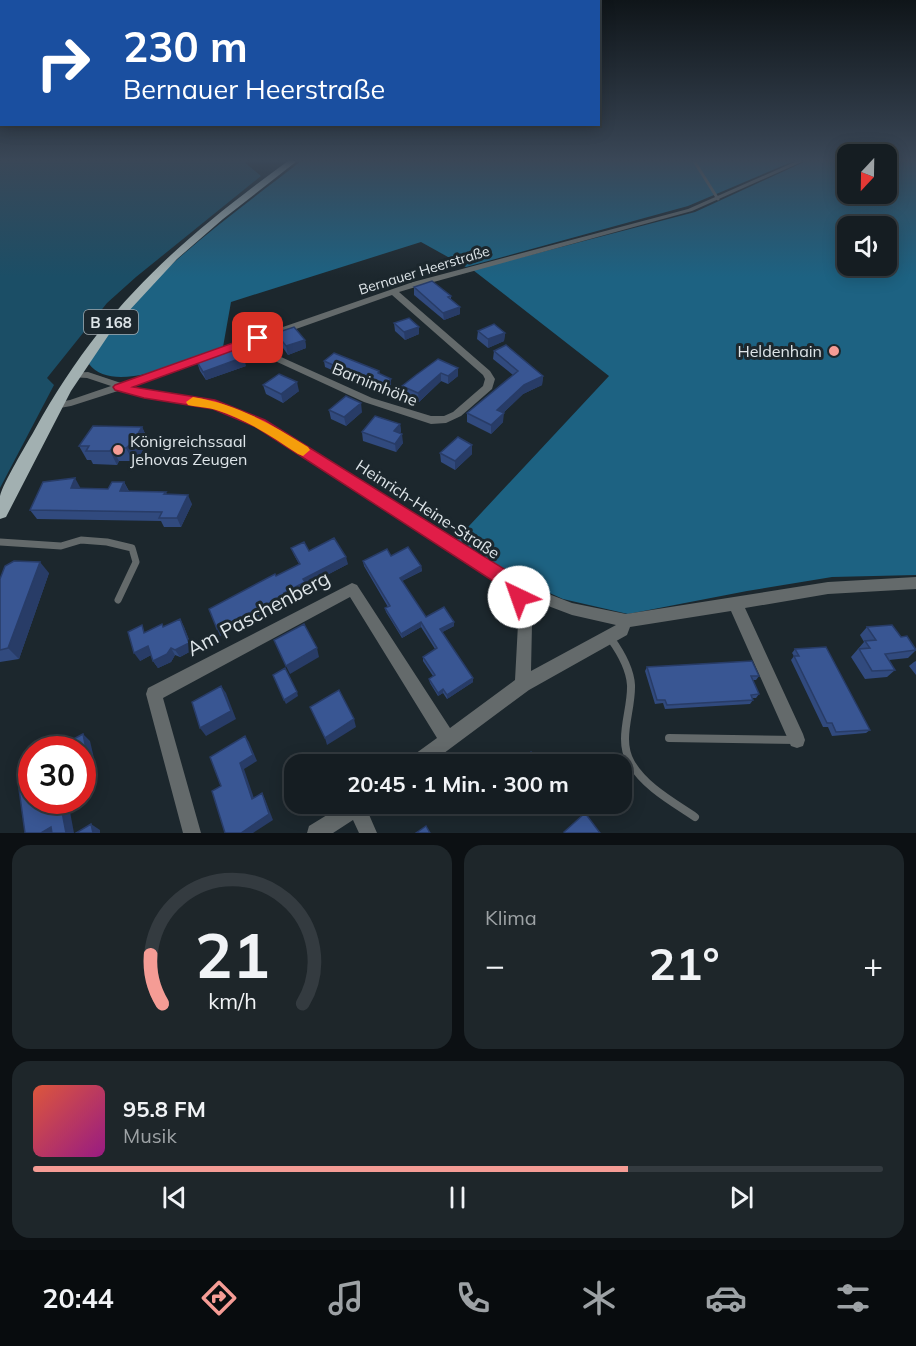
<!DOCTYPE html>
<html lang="de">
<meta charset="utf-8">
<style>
:root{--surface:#151d22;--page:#1e262a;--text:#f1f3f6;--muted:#9da2a5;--line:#343b40;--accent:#f59c95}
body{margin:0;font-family:Mulish,sans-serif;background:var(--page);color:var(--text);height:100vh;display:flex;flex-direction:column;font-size:22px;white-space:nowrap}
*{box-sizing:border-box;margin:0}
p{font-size:20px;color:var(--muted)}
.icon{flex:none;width:33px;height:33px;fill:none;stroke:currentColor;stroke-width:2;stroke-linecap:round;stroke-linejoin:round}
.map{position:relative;height:833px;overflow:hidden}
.side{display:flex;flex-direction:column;gap:12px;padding:12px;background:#0c1013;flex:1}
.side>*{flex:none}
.top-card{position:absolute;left:0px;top:0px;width:600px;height:126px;box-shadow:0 3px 15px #0003,0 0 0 2px var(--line);background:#1a4fa0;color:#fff;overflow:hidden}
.needle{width:39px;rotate:202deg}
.fabs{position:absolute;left:837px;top:144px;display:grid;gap:12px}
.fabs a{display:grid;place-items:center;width:60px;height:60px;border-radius:12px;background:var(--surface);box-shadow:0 3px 15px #0003,0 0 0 2px var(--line);font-size:30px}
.speed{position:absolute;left:18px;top:736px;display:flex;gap:12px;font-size:30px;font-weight:700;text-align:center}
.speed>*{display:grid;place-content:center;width:78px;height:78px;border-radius:50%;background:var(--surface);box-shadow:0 3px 15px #0003,0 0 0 2px var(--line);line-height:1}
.speed .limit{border:9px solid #d22;background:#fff;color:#111}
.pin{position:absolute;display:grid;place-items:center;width:51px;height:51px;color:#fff;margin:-26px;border-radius:12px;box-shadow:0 3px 9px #0006}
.me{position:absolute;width:66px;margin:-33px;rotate:318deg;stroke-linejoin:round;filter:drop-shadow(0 0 4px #0008)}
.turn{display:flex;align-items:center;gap:21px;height:126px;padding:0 24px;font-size:27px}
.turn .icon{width:78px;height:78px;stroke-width:2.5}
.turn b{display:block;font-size:42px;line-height:51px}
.big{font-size:45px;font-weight:700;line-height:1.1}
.side .widget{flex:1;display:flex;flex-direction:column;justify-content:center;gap:9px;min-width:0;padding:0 21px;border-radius:18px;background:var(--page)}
.side .dial{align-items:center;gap:0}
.dial svg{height:156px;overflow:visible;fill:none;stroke:var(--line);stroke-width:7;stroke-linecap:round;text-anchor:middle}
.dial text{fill:var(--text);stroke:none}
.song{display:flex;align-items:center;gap:18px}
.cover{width:72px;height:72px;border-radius:9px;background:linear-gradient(135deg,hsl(10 70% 55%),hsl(310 70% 35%))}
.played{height:6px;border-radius:3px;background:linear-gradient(90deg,var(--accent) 70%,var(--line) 70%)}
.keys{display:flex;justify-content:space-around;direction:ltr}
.heat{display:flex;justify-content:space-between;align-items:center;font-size:33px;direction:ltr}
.side .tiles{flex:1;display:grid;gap:12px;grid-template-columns:1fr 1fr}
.widget:last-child{grid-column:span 2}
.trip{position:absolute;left:284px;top:754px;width:348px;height:60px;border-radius:18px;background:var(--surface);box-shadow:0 3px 15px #0003,0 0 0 2px var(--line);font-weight:700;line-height:60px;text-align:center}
.tab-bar{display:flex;height:96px;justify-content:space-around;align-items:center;background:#080c0e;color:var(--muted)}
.tab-bar .icon{width:42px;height:42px}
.tab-bar .selected{color:var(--accent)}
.tab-bar b{font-size:27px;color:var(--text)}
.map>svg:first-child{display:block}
</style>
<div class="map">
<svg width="916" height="833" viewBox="0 0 916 833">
<rect width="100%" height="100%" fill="#1c272d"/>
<path fill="#1b4e66" d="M 0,161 L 243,161 L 261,176 L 136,277 L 107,303 L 47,378 L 54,385 L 0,488 Z"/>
<path fill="#1d6282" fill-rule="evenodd" d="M 301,161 L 794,161 L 688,206 L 466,267 L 421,242 L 231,302 L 223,347 C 191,358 114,397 89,364 C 131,284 231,216 301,161 Z
M 806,161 L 847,161 L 848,194 L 886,194 L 887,161 L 916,161 L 916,575 L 832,577 L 747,591 L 628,614 L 563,599 L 516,578 L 455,541 L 609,376 L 473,270 L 695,212 ZM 848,226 L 886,226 L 886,266 L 848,266 Z"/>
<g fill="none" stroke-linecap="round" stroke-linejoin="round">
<path stroke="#646a6b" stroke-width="3" d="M 694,161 L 718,199"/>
<path stroke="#646a6b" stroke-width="7" d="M 0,542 L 61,546 L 81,540 L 107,542 L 132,548 L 136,562 L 118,600"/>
<path stroke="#646a6b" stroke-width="8" d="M 611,639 C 621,653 630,668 631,685 C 632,711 617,739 631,763 C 645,787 673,802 695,817
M 669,738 L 796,740"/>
<path fill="#646a6b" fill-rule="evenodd" d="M 797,161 L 804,161 L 692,211 L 419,286 L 399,292 L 490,371 L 495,379 L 492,389 L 461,416 L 446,423 L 431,424 L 364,402 L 275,361 L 257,342 L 131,386 L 145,391 L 215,402 L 265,420 L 523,584 L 572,603 L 626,614 L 828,582 L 916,577 L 916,589 L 828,594 L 745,608 L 803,734 L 805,740 L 803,746 L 797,748 L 791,746 L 731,611 L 630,627 L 627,635 L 529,690 L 428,765 L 405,765 L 408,759 L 437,738 L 350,597 L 163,698 L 201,833 L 183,833 L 146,694 L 148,688 L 352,583 L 357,585 L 450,728 L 515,680 L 518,624 L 512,591 L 257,426 L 213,408 L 144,397 L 121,390 L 71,406 L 54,409 L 50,408 L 49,406 L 50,404 L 70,400 L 111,386 L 87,378 L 71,377 L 69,375 L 71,373 L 88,372 L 121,383 L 413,282 L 688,209 ZM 392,295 L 483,375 L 485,379 L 483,386 L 453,412 L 444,416 L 431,416 L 372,398 L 281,357 L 265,340 ZM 527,598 L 572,615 L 616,625 L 531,671 L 532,624 Z
M 345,804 L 370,804 L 367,810 L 377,833 L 359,833 L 353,820 L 333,833 L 307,833 L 309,826 Z"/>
<path fill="#a2b0b1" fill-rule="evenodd" d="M 288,161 L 297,161 L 223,219 L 177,259 L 114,327 L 71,391 L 6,517 L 0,519 C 0,512 0,503 0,496 C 3,483 26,445 34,431 C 101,309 177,242 288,161 Z"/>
</g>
<path fill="#314a7e" d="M 414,287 L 451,296 L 451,299 L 460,307 L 460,314 L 444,320 L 414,295 Z
M 394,323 L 419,334 L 405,340 L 395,331 Z
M 478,331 L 505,333 L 504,341 L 488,348 L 477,339 Z
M 276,333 L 305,340 L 306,348 L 288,355 L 278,341 Z
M 494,351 L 543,376 L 542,385 L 523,394 L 503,413 L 503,422 L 491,434 L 467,422 L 467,413 L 513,375 L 493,359 Z
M 438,359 L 458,376 L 448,384 L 441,381 L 419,402 L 403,394 L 402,386 Z
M 324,361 L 379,371 L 380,374 L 391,385 L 382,393 L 351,381 L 350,378 L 325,367 Z
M 197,362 L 246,366 L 206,380 L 200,371 Z
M 263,385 L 299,391 L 283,403 L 266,394 Z
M 329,410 L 362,412 L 346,426 L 331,419 Z
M 400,424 L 401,432 L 399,433 L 403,443 L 396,452 L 363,441 L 362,432 Z
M 142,427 L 148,440 L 140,455 L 133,461 L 119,461 L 117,465 L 93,464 L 91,460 L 87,460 L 79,446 Z
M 440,453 L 472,454 L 455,470 L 441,462 Z
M 124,482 L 129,491 L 166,492 L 167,495 L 192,504 L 181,527 L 164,527 L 161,521 L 37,519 L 30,510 L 80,487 L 80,488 L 108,489 Z
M 291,548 L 309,551 L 348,564 L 306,586 L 307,589 L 287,600 L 288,602 L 220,636 L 276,576 L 299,564 L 294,555 Z
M 391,556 L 421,566 L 422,571 L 402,581 L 426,617 L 454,626 L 442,632 L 473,682 L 447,699 L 443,693 L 438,696 L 430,683 L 429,679 L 433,676 L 423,661 L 423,657 L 435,649 L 421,627 L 402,638 L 386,612 L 385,608 L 388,607 L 364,566 L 363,561 Z
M 49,573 L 19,659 L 0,662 L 0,579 Z
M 180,619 L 184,627 L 193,650 L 180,657 L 175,655 L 171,662 L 158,668 L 153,661 L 151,655 L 140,661 L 146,632 L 162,624 L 164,627 Z
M 867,627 L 901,637 L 916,650 L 908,658 L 889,660 L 895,670 L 887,677 L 865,679 L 851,657 L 864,642 L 860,635 Z
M 795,649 L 870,730 L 866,733 L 832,736 L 828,727 L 823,727 L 791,660 L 794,656 L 792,653 Z
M 916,661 L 916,675 L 909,666 L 914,662 Z
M 647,667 L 759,676 L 756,680 L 752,680 L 759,694 L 756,698 L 752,698 L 753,700 L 750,704 L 665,709 L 663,703 L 655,704 L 645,671 Z"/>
<path fill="#283c67" d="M 460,307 L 460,314 L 444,320 L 443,313 Z
M 419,327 L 419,334 L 405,340 L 404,332 Z
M 505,333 L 504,341 L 488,348 L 488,339 Z
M 305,340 L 306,348 L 288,355 L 286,346 Z
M 244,357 L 246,366 L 206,380 L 203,372 Z
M 458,368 L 458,376 L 448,384 L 448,376 Z
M 441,373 L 441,381 L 419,402 L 418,393 Z
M 543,376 L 542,385 L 523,394 L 497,419 L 497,410 L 524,385 Z
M 391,379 L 391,385 L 382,393 L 381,386 Z
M 297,382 L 299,391 L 283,403 L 281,394 Z
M 361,403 L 362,412 L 346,426 L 344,417 Z
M 504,413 L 503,422 L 491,434 L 491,425 Z
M 400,424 L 401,432 L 394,440 L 394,431 Z
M 142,427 L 148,440 L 140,455 L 133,461 L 126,448 Z
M 402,434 L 403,443 L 396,452 L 395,444 Z
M 472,445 L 472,454 L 455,470 L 455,461 Z
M 112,448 L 119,461 L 117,465 L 110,451 Z
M 75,478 L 80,487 L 77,497 L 71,488 Z
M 124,482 L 129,492 L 120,491 Z
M 188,495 L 192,504 L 181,527 L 177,518 Z
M 346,557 L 348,564 L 306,586 L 307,589 L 287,600 L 288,602 L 220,636 L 217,629 L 284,593 L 303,579 Z
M 40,562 L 49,573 L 19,659 L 8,648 Z
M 421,566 L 422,571 L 400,582 L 400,578 Z
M 180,619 L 184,627 L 193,650 L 180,657 L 175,650 Z
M 421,622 L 421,627 L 402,638 L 401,634 Z
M 454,622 L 454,626 L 441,633 L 440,629 Z
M 148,646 L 153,654 L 140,661 L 134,653 Z
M 171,648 L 175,655 L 171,662 L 158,668 L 153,661 Z
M 317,648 L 319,657 L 290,674 L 286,666 Z
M 473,678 L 473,682 L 447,699 L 447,695 Z
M 221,686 L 226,693 L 236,719 L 206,736 L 200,728 Z
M 443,689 L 443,693 L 438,696 L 438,693 Z
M 297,692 L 298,696 L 286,704 L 284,700 Z
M 354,719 L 356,727 L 327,745 L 325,738 Z
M 83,734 L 90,741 L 97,771 L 82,780 Z
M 245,736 L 249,742 L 257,761 L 244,769 L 256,804 L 252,799 L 240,763 Z
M 262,793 L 265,799 L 273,820 L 253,833 L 241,833 Z
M 60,801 L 68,801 L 74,833 L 66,833 Z
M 91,824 L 100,830 L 100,833 L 93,833 Z
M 51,827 L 60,833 L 41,833 Z"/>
<path fill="#395693" stroke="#283c67" stroke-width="1.5" d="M 432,281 L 451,296 L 448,297 L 460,307 L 443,313 L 414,287 Z
M 409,318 L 419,327 L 404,332 L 394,323 Z
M 494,324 L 505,333 L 488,339 L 478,331 Z
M 294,327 L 305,340 L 286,346 L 276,333 Z
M 506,345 L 543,376 L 524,385 L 497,410 L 504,413 L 491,425 L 467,413 L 518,371 L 494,351 Z
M 237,348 L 244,357 L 203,372 L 197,362 Z
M 334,353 L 379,371 L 378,373 L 391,379 L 381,386 L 350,374 L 351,373 L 324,361 Z
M 438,359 L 458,368 L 448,376 L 441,373 L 418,393 L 402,386 L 416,375 Z
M 279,374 L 297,382 L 281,394 L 263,385 Z
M 346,396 L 361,403 L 344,417 L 329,410 Z
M 375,416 L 400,424 L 394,431 L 402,434 L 395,444 L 362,432 Z
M 93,426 L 142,427 L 133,442 L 126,448 L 112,448 L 110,451 L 86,451 L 89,446 L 79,446 Z
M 458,437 L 472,445 L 455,461 L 440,453 Z
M 75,478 L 71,488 L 108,489 L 112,482 L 124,482 L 120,491 L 166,492 L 164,494 L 188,495 L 177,518 L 159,518 L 162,512 L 30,510 L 43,482 Z
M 334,538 L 346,557 L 303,579 L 305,582 L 284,593 L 286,595 L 217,629 L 209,609 L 275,574 L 276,576 L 300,564 L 291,548 L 304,542 L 309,551 Z
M 408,547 L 421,566 L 400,578 L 426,617 L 444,607 L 454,622 L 440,629 L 473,678 L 447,695 L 443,689 L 438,693 L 429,679 L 435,675 L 423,657 L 437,648 L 421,622 L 401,634 L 385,608 L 390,606 L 363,561 L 387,549 L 391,556 Z
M 14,561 L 40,562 L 8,648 L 0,650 L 0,579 L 5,566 Z
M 180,619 L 189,643 L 175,650 L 171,648 L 167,654 L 153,661 L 148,646 L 134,653 L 128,632 L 142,625 L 144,633 L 162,624 L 163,627 Z
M 304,624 L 317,648 L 286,666 L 274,640 Z
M 892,625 L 901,637 L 907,636 L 916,650 L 885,654 L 895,670 L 872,671 L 859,649 L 870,648 L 865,641 L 876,640 L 867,627 Z
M 826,647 L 870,730 L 836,732 L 832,723 L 827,723 L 794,656 L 799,656 L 795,649 Z
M 752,661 L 759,676 L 751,676 L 759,694 L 751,695 L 753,700 L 667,705 L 665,700 L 657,700 L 647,667 Z
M 285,668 L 297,692 L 284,700 L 273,675 Z
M 221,686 L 231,711 L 200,728 L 192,702 Z
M 339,690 L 354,719 L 325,738 L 310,707 Z
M 83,734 L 89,764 L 82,768 L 82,750 L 53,750 Z
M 245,736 L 253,755 L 240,763 L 252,799 L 262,793 L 269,814 L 241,833 L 225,833 L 212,791 L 221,786 L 210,757 Z
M 531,752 L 540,765 L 526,765 L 522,759 Z
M 32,782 L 32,801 L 60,801 L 66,833 L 52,833 L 51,827 L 41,833 L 25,833 L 19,789 Z
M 585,813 L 600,833 L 565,833 L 564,832 Z
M 91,824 L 93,833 L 76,833 Z
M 426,826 L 430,833 L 416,833 Z"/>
<linearGradient id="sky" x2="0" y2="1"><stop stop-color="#0f1519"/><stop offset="0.58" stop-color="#3a4757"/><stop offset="1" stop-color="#3a4757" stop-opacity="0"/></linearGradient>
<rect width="916" height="277" fill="url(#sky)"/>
<path fill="#e11d48" stroke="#92132f" stroke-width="1.5" d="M 258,334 L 264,338 L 262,340 L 133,387 L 215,400 L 265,420 L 525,582 L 529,597 L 526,603 L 519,605 L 513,603 L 510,592 L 256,427 L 213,409 L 144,398 L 115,390 L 113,387 L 115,385 Z"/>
<path fill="#f59e0b" d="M 193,397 C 237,404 271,424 308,447 L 310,450 L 303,456 L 298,454 C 272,437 246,419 216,410 C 207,407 197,407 188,405 L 186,402 Z"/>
<g fill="#f59c95" stroke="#1c272d" stroke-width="2">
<circle cx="834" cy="351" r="6"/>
<circle cx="118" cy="450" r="6"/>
</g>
<g text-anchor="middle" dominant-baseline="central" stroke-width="6" stroke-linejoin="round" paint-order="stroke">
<g font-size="14" fill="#dee5e9" stroke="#1c272d">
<text transform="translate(424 270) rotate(-17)">Bernauer Heerstraße</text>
</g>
<rect fill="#1c272d" stroke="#a4acb1" stroke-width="1.5" x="84" y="310" width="54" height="24" rx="4.5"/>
<g font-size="15" font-weight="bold" fill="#dee5e9">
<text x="111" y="322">B 168</text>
</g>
<g font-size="16" fill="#dee5e9" stroke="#1c272d" text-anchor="end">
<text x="822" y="351">Heldenhain</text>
<text x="130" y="441" text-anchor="start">Königreichssaal<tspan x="130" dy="18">Jehovas Zeugen</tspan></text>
</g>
<g font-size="16" fill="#dee5e9" stroke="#1c272d">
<text transform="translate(375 384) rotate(22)">Barnimhöhe</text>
<text transform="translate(428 509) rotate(33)">Heinrich-Heine-Straße</text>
</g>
<g font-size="20" fill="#dee5e9" stroke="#1c272d">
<text transform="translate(258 613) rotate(-28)">Am Paschenberg</text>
</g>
</g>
</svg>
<div class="fabs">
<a><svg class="needle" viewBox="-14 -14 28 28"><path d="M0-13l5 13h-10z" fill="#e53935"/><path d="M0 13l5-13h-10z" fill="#9da2a5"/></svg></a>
<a><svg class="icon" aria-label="sound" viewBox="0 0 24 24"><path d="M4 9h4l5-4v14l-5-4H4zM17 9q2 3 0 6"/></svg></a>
</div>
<div class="speed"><div class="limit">30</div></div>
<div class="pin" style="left:258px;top:338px;background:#d93025"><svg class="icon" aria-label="arrive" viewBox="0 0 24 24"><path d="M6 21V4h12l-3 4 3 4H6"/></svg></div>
<svg class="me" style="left:519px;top:597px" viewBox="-20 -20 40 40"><circle r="19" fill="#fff"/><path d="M0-13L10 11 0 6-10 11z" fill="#e11d48"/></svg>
<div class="trip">20:45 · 1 Min. · 300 m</div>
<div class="top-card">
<div class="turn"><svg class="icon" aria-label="right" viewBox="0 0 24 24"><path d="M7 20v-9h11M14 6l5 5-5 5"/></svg><div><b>230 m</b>Bernauer Heerstraße</div></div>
</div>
</div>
<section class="side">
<div class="tiles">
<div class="widget dial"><svg viewBox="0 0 100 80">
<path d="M14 69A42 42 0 1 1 86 69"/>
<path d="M14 69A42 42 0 0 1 8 44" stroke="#f59c95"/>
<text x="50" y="56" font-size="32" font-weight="700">21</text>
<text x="50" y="72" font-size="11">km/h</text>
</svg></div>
<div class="widget"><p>Klima</p>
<div class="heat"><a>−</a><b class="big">21°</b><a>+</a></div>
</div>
<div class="widget">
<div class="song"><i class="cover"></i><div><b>95.8 FM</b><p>Musik</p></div></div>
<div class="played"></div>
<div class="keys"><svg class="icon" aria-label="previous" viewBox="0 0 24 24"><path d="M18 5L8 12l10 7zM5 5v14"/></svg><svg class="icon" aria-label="pause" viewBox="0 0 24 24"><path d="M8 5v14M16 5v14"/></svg><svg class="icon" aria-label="next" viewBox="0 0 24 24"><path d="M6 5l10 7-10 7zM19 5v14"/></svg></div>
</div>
</div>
</section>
<nav class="tab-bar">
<b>20:44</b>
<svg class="icon selected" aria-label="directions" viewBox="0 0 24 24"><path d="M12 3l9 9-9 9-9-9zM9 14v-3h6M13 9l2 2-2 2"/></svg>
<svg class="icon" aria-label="music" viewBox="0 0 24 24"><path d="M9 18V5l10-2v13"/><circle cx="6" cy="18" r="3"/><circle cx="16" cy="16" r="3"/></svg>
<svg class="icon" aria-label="phone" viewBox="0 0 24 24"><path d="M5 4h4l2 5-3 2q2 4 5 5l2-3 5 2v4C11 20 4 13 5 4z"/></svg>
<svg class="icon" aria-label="climate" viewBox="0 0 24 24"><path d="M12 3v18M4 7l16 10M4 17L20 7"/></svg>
<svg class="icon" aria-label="car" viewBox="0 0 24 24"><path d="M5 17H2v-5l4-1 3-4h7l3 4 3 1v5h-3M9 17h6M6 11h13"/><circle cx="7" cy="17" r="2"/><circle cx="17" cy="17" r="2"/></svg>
<svg class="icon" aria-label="filters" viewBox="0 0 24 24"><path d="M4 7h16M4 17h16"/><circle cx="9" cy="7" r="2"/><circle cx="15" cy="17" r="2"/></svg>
</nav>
